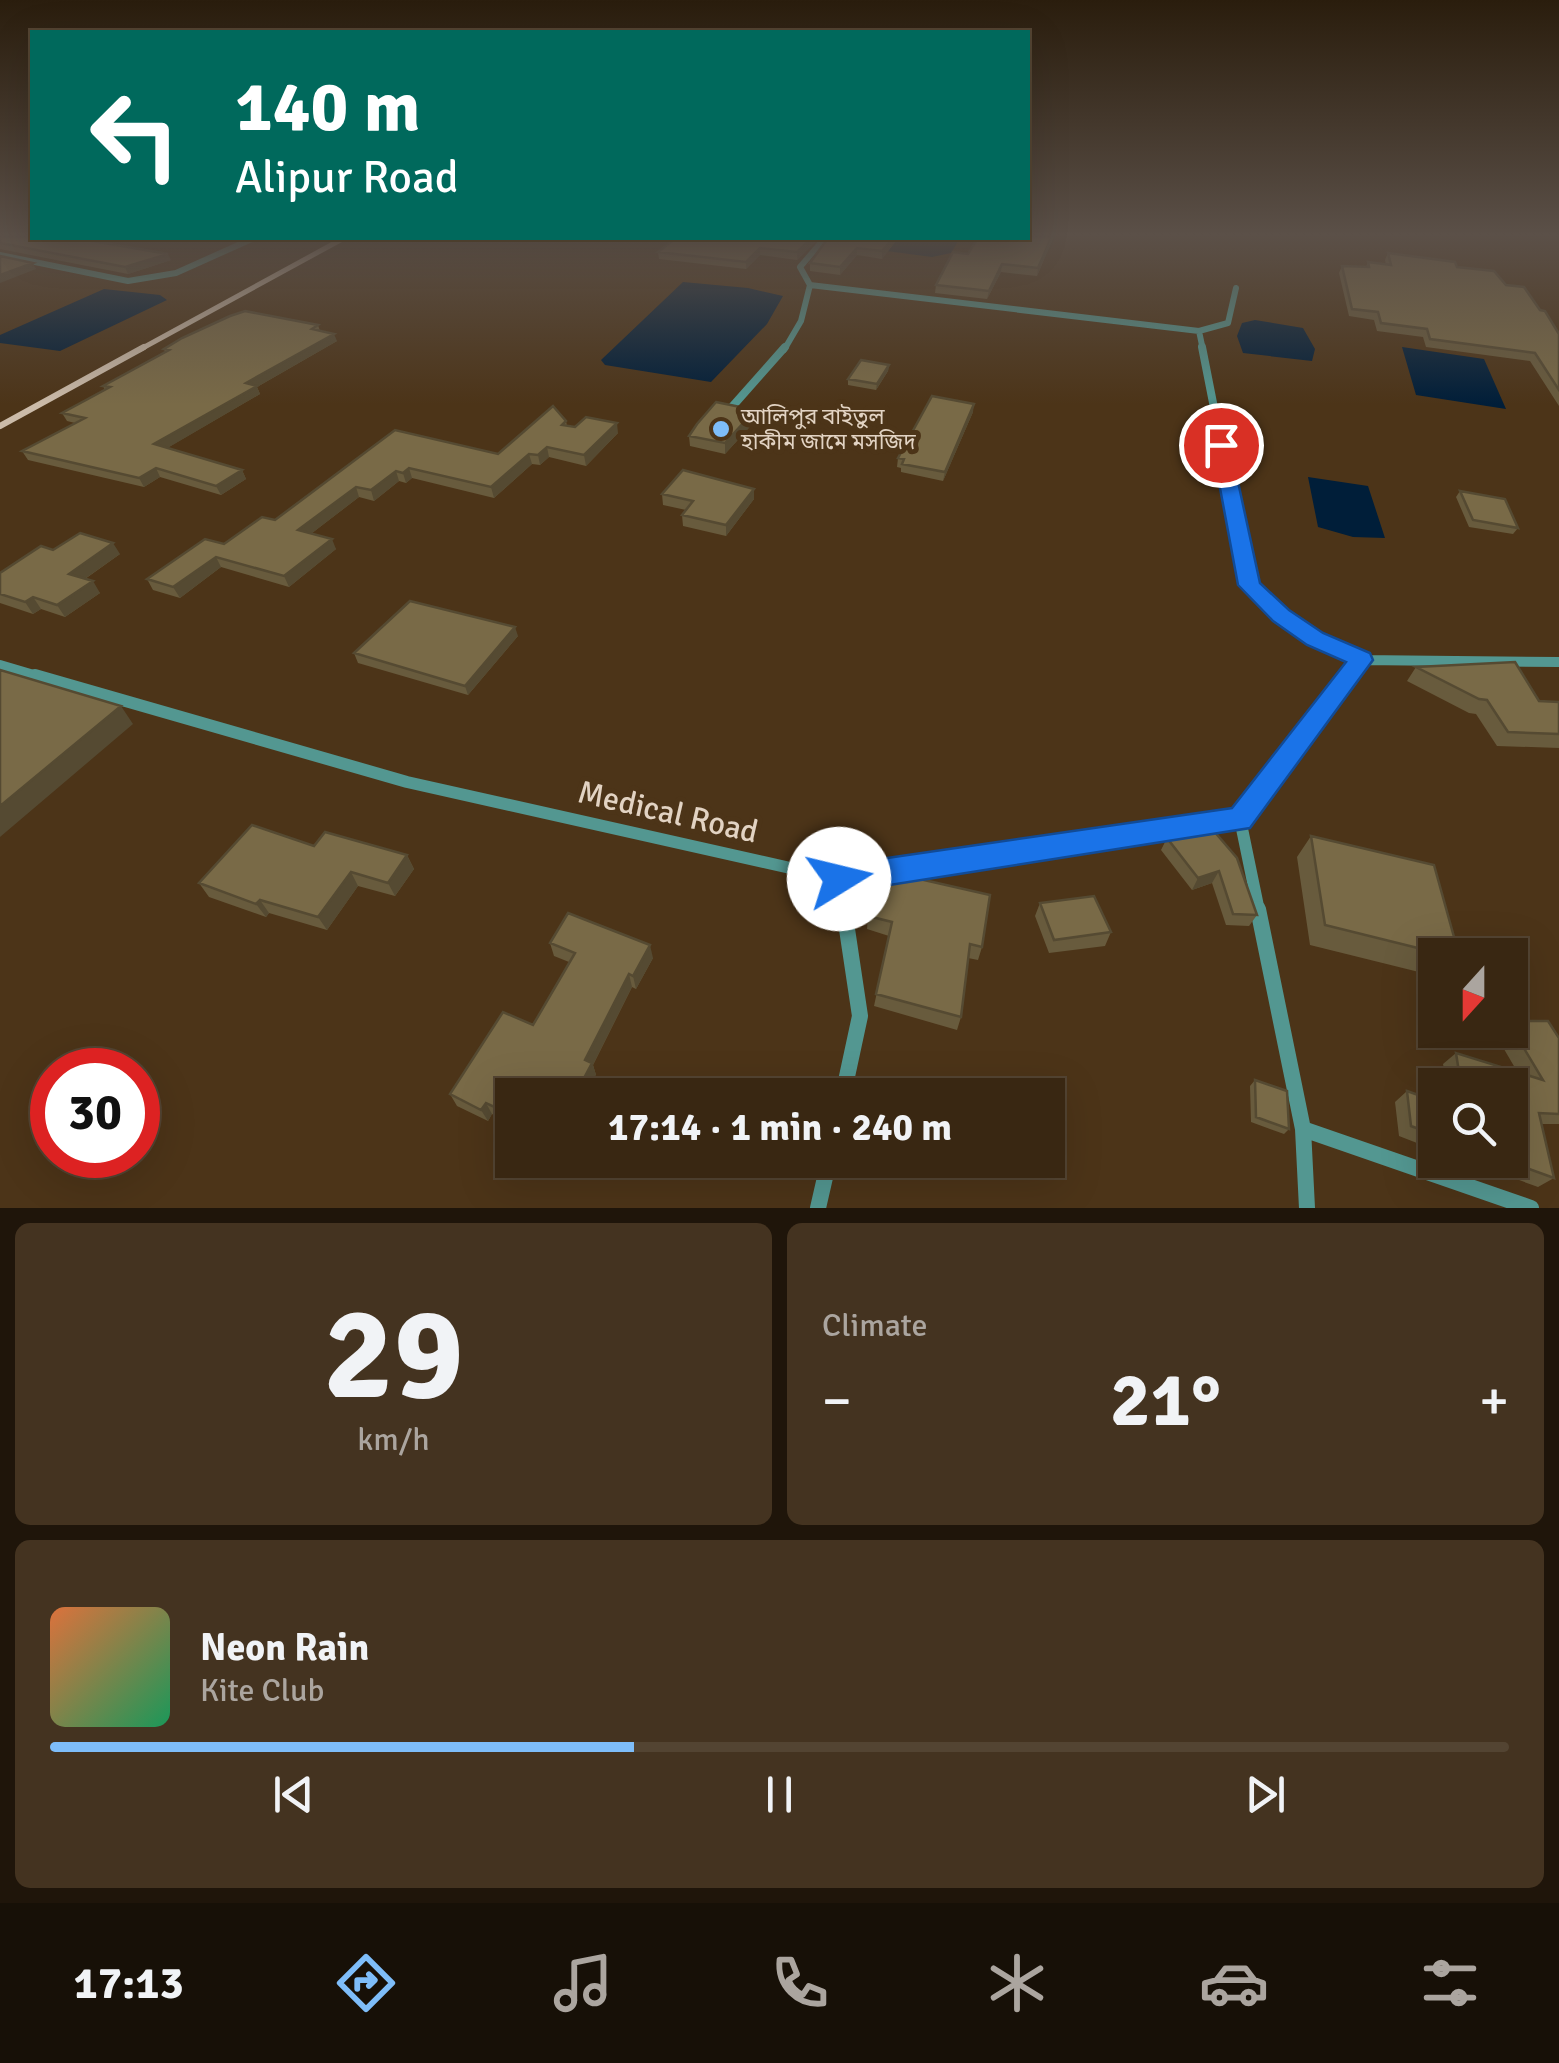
<!DOCTYPE html>
<meta charset="utf-8">
<style>
:root{--surface:#392712;--page:#443320;--text:#f1f3f6;--muted:#aba59f;--line:#534432;--accent:#7ebdf9}
body{margin:0;font-family:Signika,"Noto Sans Bengali",sans-serif;background:var(--page);color:var(--text);height:100vh;display:flex;flex-direction:column;font-size:38px;white-space:nowrap}
*{box-sizing:border-box;margin:0}
p{font-size:32px;color:var(--muted)}
.icon{flex:none;width:55px;height:55px;fill:none;stroke:currentColor;stroke-width:2;stroke-linecap:round;stroke-linejoin:round}
.map{position:relative;height:1208px;overflow:hidden}
.panel{display:flex;flex-direction:column;gap:15px;padding:15px;background:#1f150a;flex:1}
.panel>*{flex:none}
.guide{position:absolute;left:30px;top:30px;width:1000px;height:210px;border-radius:0px;box-shadow:0 10px 40px #0002,0 0 0 2px var(--line);background:#00695c;color:#fff;overflow:hidden}
.needle{width:65px;rotate:201deg}
.tools{position:absolute;left:1418px;top:938px;display:grid;gap:20px}
.tools a{display:grid;place-items:center;width:110px;height:110px;border-radius:0px;background:var(--surface);box-shadow:0 10px 40px #0002,0 0 0 2px var(--line);font-size:50px}
.speed{position:absolute;left:30px;top:1048px;display:flex;gap:20px;font-size:50px;font-weight:700;text-align:center}
.speed>*{display:grid;place-content:center;width:130px;height:130px;border-radius:50%;background:var(--surface);box-shadow:0 10px 40px #0002,0 0 0 2px var(--line);line-height:1}
.speed .limit{border:15px solid #d22;background:#fff;color:#111}
.pin{position:absolute;display:grid;place-items:center;width:85px;height:85px;color:#fff;margin:-42px;border:5px solid #fff;border-radius:50%;box-shadow:0 2px 10px #0007}
.me{position:absolute;width:110px;margin:-55px;rotate:81deg;stroke-linejoin:round;filter:drop-shadow(0 0 8px #0008)}
.turn{display:flex;align-items:center;gap:35px;height:210px;padding:0 40px;font-size:45px}
.turn .icon{width:130px;height:130px;stroke-width:2.5}
.turn b{display:block;font-size:70px;line-height:85px}
.big{font-size:75px;font-weight:700;line-height:1.1}
.panel .card{flex:1;display:flex;flex-direction:column;justify-content:center;gap:15px;min-width:0;padding:0 35px;border-radius:15px;background:var(--page)}
.panel .dial{align-items:center;gap:0}
.dial b{font-size:130px;line-height:1}
.song{display:flex;align-items:center;gap:30px}
.cover{width:120px;height:120px;border-radius:15px;background:linear-gradient(135deg,hsl(20 70% 55%),hsl(150 70% 35%))}
.played{height:10px;border-radius:5px;background:linear-gradient(90deg,var(--accent) 40%,var(--line) 40%)}
.keys{display:flex;justify-content:space-around;direction:ltr}
.heat{display:flex;justify-content:space-between;align-items:center;font-size:55px;direction:ltr}
.panel .tiles{flex:1;display:grid;gap:15px;grid-template-columns:1fr 1fr}
.card:last-child{grid-column:span 2}
.trip{position:absolute;left:495px;top:1078px;width:570px;height:100px;border-radius:0px;background:var(--surface);box-shadow:0 10px 40px #0002,0 0 0 2px var(--line);font-weight:700;line-height:100px;text-align:center}
.tabs{display:flex;height:160px;justify-content:space-around;align-items:center;background:#171007;color:var(--muted)}
.tabs .icon{width:70px;height:70px}
.tabs .current{color:var(--accent)}
.tabs b{font-size:45px;color:var(--text)}
.map>svg:first-child{display:block}
</style>
<div class="map">
<svg width="1559" height="1208" viewBox="0 0 1559 1208">
<rect width="100%" height="100%" fill="#4c3418"/>
<path fill="#001e39" d="M 888,238 L 960,238 L 951,253 L 932,257 L 879,250 Z
M 683,282 L 748,288 L 783,296 L 767,324 L 711,382 L 605,365 L 601,360 Z
M 104,289 L 160,295 L 167,300 L 60,351 L 0,343 L 0,335 Z
M 1255,320 L 1303,328 L 1315,349 L 1312,361 L 1243,353 L 1237,336 L 1242,323 Z
M 1402,347 L 1484,359 L 1506,409 L 1416,395 Z
M 1308,477 L 1368,486 L 1385,538 L 1353,537 L 1318,527 Z"/>
<g fill="none" stroke-linecap="round" stroke-linejoin="round">
<path stroke="#539791" stroke-width="6" d="M 825,238 L 800,267 L 810,285 L 1199,331 L 1203,350
M 0,255 L 128,281 L 176,273 L 254,238
M 1199,331 L 1228,323 L 1236,288
M 784,350 L 801,321 L 810,285"/>
<path stroke="#539791" stroke-width="8" d="M 1202,347 L 1231,494
M 731,408 L 785,347"/>
<path stroke="#539791" stroke-width="10" d="M 1231,492 L 1249,585 L 1315,639 L 1361,660
M 0,665 L 44,678
M 1348,678 L 1361,660 L 1559,662"/>
<path stroke="#539791" stroke-width="12" d="M 35,675 L 407,782 L 839,879 L 1240,819 L 1350,675
M 1240,819 L 1259,911
M 839,879 L 844,911"/>
<path stroke="#539791" stroke-width="16" d="M 1258,909 L 1303,1129 L 1531,1208
M 843,1095 L 860,1016 L 844,909
M 1303,1129 L 1307,1208
M 818,1208 L 829,1160"/>
<path stroke="#cbbba9" stroke-width="5" d="M 139,350 L 344,238"/>
<path stroke="#cbbba9" stroke-width="6" d="M 0,426 L 144,347"/>
</g>
<path fill="#685b3d" d="M 0,236 L 171,260 L 128,274 L 0,249 Z
M 1054,236 L 1037,276 L 1001,272 L 987,299 L 935,293 L 936,285 L 968,254 Z
M 676,238 L 819,238 L 797,260 L 760,255 L 746,269 L 659,259 L 658,252 Z
M 828,238 L 898,238 L 882,259 L 857,255 L 840,275 L 810,271 L 810,263 Z
M 1388,253 L 1457,267 L 1506,285 L 1540,310 L 1559,334 L 1559,406 L 1530,361 L 1426,347 L 1423,337 L 1377,331 L 1374,320 L 1349,316 L 1339,273 L 1342,266 L 1366,267 L 1368,262 L 1386,265 L 1385,260 Z
M 318,325 L 320,331 L 337,341 L 257,387 L 260,394 L 167,448 L 242,470 L 246,479 L 221,495 L 160,477 L 144,487 L 28,460 L 22,451 L 75,423 L 67,421 L 62,413 L 105,390 L 103,386 L 165,352 L 164,349 Z
M 889,365 L 888,371 L 876,390 L 848,385 L 848,379 Z
M 973,412 L 943,481 L 901,472 L 901,468 L 897,467 L 898,458 Z
M 756,420 L 725,454 L 690,446 L 689,436 Z
M 566,421 L 567,426 L 618,433 L 586,466 L 549,457 L 540,465 L 532,464 L 494,498 L 412,478 L 406,483 L 399,481 L 374,501 L 359,497 L 312,533 L 336,549 L 289,587 L 221,567 L 180,598 L 153,590 L 147,579 L 275,520 L 395,430 L 498,454 Z
M 754,489 L 754,499 L 726,536 L 683,526 L 682,515 L 686,510 L 663,505 L 662,494 Z
M 1460,491 L 1518,528 L 1513,534 L 1469,527 L 1456,497 Z
M 53,550 L 120,554 L 85,579 L 100,593 L 65,617 L 41,609 L 33,614 L 0,603 L 0,573 Z
M 518,636 L 468,695 L 358,663 L 354,653 Z
M 1416,667 L 1539,701 L 1559,702 L 1559,748 L 1497,746 L 1476,714 L 1469,713 L 1407,681 Z
M 1207,823 L 1257,915 L 1249,926 L 1226,925 L 1212,883 L 1192,890 L 1161,850 L 1167,838 Z
M 1311,836 L 1459,955 L 1435,955 L 1435,976 L 1310,945 L 1297,857 Z
M 314,846 L 407,855 L 414,869 L 395,896 L 358,886 L 327,930 L 269,913 L 266,917 L 209,897 L 199,883 Z
M 1040,903 L 1111,932 L 1105,946 L 1049,953 L 1035,916 Z
M 868,916 L 982,947 L 978,960 L 968,958 L 961,1017 L 957,1030 L 874,1006 L 889,936 L 867,929 Z
M 550,943 L 653,958 L 636,989 L 632,987 L 593,1065 L 596,1075 L 512,1095 L 512,1124 L 492,1114 L 488,1121 L 457,1106 L 450,1094 L 533,1025 L 569,962 L 554,956 Z
M 1510,1021 L 1559,1038 L 1559,1124 L 1541,1124 L 1554,1178 L 1538,1187 L 1464,1160 L 1510,1160 L 1510,1085 L 1447,1085 L 1443,1064 L 1456,1053 L 1518,1073 L 1494,1032 L 1497,1030 L 1510,1030 Z
M 1255,1080 L 1289,1129 L 1284,1134 L 1251,1122 L 1250,1086 Z
M 1407,1091 L 1435,1101 L 1435,1150 L 1399,1136 L 1395,1102 Z"/>
<path fill="#554a32" d="M 1052,236 L 1054,236 L 1037,276 L 1038,268 Z
M 812,238 L 819,238 L 797,260 L 797,252 Z
M 893,238 L 898,238 L 882,259 L 882,251 Z
M 760,248 L 760,255 L 746,269 L 746,262 Z
M 857,248 L 857,255 L 840,275 L 840,267 Z
M 168,254 L 171,260 L 128,274 L 125,267 Z
M 33,263 L 36,269 L 0,283 L 0,275 Z
M 1002,264 L 1001,272 L 987,299 L 989,291 Z
M 334,334 L 337,341 L 257,387 L 260,394 L 159,453 L 154,444 L 246,383 Z
M 889,365 L 888,371 L 876,390 L 877,384 Z
M 974,404 L 973,412 L 943,481 L 945,472 Z
M 755,410 L 756,420 L 725,454 L 725,443 Z
M 617,423 L 618,433 L 586,466 L 584,455 Z
M 547,447 L 549,457 L 540,465 L 538,455 Z
M 529,454 L 532,464 L 494,498 L 491,487 Z
M 156,468 L 160,477 L 144,487 L 139,478 Z
M 409,468 L 412,478 L 406,483 L 403,473 Z
M 242,470 L 246,479 L 221,495 L 216,486 Z
M 396,471 L 399,481 L 374,501 L 371,490 Z
M 356,487 L 359,497 L 303,540 L 298,530 Z
M 754,489 L 754,499 L 726,536 L 726,525 Z
M 332,539 L 336,549 L 289,587 L 284,576 Z
M 113,543 L 120,554 L 76,585 L 69,574 Z
M 216,557 L 221,567 L 180,598 L 173,587 Z
M 93,581 L 100,593 L 65,617 L 57,605 Z
M 33,597 L 41,609 L 33,614 L 25,602 Z
M 515,627 L 518,636 L 468,695 L 465,686 Z
M 121,706 L 133,724 L 0,837 L 0,806 Z
M 407,855 L 414,869 L 395,896 L 388,883 Z
M 1219,871 L 1212,883 L 1192,890 L 1198,878 Z
M 351,872 L 358,886 L 327,930 L 318,917 Z
M 260,900 L 269,913 L 266,917 L 256,904 Z
M 650,945 L 653,958 L 636,989 L 633,976 Z
M 629,974 L 632,987 L 593,1065 L 596,1075 L 586,1095 L 575,1095 L 585,1060 Z
M 486,1103 L 492,1114 L 488,1121 L 481,1110 Z"/>
<path fill="#796a47" stroke="#554a32" stroke-width="2.5" d="M 0,236 L 75,238 L 168,254 L 125,267 L 0,243 Z
M 1028,236 L 1052,236 L 1038,268 L 1002,264 L 989,291 L 936,285 L 953,252 L 968,254 L 978,238 L 1028,238 Z
M 676,238 L 812,238 L 797,252 L 760,248 L 746,262 L 658,252 Z
M 828,238 L 893,238 L 882,251 L 857,248 L 840,267 L 810,263 Z
M 1388,253 L 1455,262 L 1457,267 L 1494,271 L 1506,285 L 1524,287 L 1540,310 L 1545,311 L 1559,334 L 1559,390 L 1535,353 L 1430,339 L 1427,329 L 1381,323 L 1378,312 L 1352,309 L 1342,266 L 1369,267 L 1368,262 L 1391,265 Z
M 0,256 L 33,263 L 0,275 Z
M 245,311 L 318,325 L 312,329 L 334,334 L 246,383 L 257,386 L 154,444 L 242,470 L 216,486 L 156,468 L 139,478 L 22,451 L 85,418 L 62,413 L 110,387 L 103,386 L 169,350 L 164,349 L 182,338 L 230,316 Z
M 861,360 L 889,365 L 877,384 L 848,379 Z
M 932,396 L 974,404 L 945,472 L 902,464 L 904,459 L 898,458 Z
M 716,402 L 755,410 L 725,443 L 689,436 L 697,424 Z
M 553,406 L 566,421 L 562,425 L 575,427 L 586,417 L 617,423 L 584,455 L 547,447 L 538,455 L 529,454 L 491,487 L 409,468 L 403,473 L 396,471 L 371,490 L 356,487 L 298,530 L 332,539 L 284,576 L 216,557 L 173,587 L 147,579 L 205,539 L 224,544 L 262,517 L 275,520 L 395,430 L 498,454 Z
M 683,470 L 754,489 L 726,525 L 682,515 L 693,501 L 662,494 Z
M 1460,491 L 1505,499 L 1518,528 L 1473,520 Z
M 80,533 L 113,543 L 69,574 L 93,581 L 57,605 L 33,597 L 25,602 L 0,594 L 0,573 L 41,546 L 53,550 Z
M 410,601 L 515,627 L 465,686 L 354,653 Z
M 1515,662 L 1539,701 L 1559,702 L 1559,734 L 1508,732 L 1487,700 L 1479,699 L 1416,667 Z
M 0,670 L 121,706 L 0,806 Z
M 1207,823 L 1237,858 L 1257,915 L 1233,914 L 1219,871 L 1198,878 L 1167,838 Z
M 252,825 L 314,846 L 325,832 L 407,855 L 388,883 L 351,872 L 318,917 L 260,900 L 256,904 L 199,883 Z
M 1311,836 L 1434,865 L 1459,955 L 1446,955 L 1325,925 Z
M 880,870 L 990,895 L 982,947 L 970,944 L 961,1017 L 876,994 L 892,922 L 868,916 Z
M 1094,896 L 1111,932 L 1054,940 L 1040,903 Z
M 568,913 L 650,945 L 633,976 L 629,974 L 585,1060 L 592,1063 L 575,1095 L 512,1095 L 512,1115 L 486,1103 L 481,1110 L 450,1094 L 503,1012 L 533,1025 L 575,953 L 550,943 Z
M 1510,1021 L 1548,1021 L 1559,1038 L 1559,1114 L 1539,1113 L 1554,1178 L 1504,1160 L 1510,1160 L 1510,1085 L 1461,1085 L 1456,1053 L 1543,1080 L 1510,1025 Z
M 1255,1080 L 1287,1091 L 1289,1129 L 1256,1117 Z
M 1407,1091 L 1435,1101 L 1435,1135 L 1411,1126 Z"/>
<linearGradient id="sky" x2="0" y2="1"><stop stop-color="#2a1d0d"/><stop offset="0.58" stop-color="#5b5048"/><stop offset="1" stop-color="#5b5048" stop-opacity="0"/></linearGradient>
<rect width="1559" height="405" fill="url(#sky)"/>
<path fill="#1a73e8" stroke="#114b97" stroke-width="2.5" d="M 1221,440 L 1230,445 L 1260,583 L 1289,610 L 1323,633 L 1370,653 L 1373,660 L 1250,828 L 839,893 L 828,889 L 823,879 L 828,869 L 839,865 L 1232,808 L 1346,662 L 1307,645 L 1273,621 L 1238,585 L 1212,445 Z"/>
<circle fill="#7ebdf9" stroke="#4c3418" stroke-width="4" cx="721" cy="429" r="10"/>
<g text-anchor="middle" dominant-baseline="central" stroke-width="10" stroke-linejoin="round" paint-order="stroke">
<g font-size="22" fill="#e2d3c3" stroke="#4c3418" text-anchor="start">
<text x="741" y="416">আলিপুর বাইতুল<tspan x="741" dy="25">হাকীম জামে মসজিদ</tspan></text>
</g>
<g font-size="32" fill="#e2d3c3" stroke="#4c3418">
<text transform="translate(668 812) rotate(13)">Medical Road</text>
</g>
</g>
</svg>
<div class="tools">
<a><svg class="needle" viewBox="-14 -14 28 28"><path d="M0-13l5 13h-10z" fill="#e53935"/><path d="M0 13l5-13h-10z" fill="#aba59f"/></svg></a>
<a><svg class="icon" aria-label="search" viewBox="0 0 24 24"><circle cx="10" cy="10" r="6"/><path d="M15 15l6 6"/></svg></a>
</div>
<div class="speed"><div class="limit">30</div></div>
<div class="pin" style="left:1221px;top:445px;background:#d93025"><svg class="icon" aria-label="arrive" viewBox="0 0 24 24"><path d="M6 21V4h12l-3 4 3 4H6"/></svg></div>
<svg class="me" style="left:839px;top:879px" viewBox="-20 -20 40 40"><circle r="19" fill="#fff"/><path d="M0-13L10 11 0 6-10 11z" fill="#1a73e8"/></svg>
<div class="trip">17:14 · 1 min · 240 m</div>
<div class="guide">
<div class="turn"><svg class="icon" aria-label="left" viewBox="0 0 24 24"><path d="M17 20v-9H6M10 6l-5 5 5 5"/></svg><div><b>140 m</b>Alipur Road</div></div>
</div>
</div>
<section class="panel">
<div class="tiles">
<div class="card dial"><b>29</b><p>km/h</p></div>
<div class="card"><p>Climate</p>
<div class="heat"><a>−</a><b class="big">21°</b><a>+</a></div>
</div>
<div class="card">
<div class="song"><i class="cover"></i><div><b>Neon Rain</b><p>Kite Club</p></div></div>
<div class="played"></div>
<div class="keys"><svg class="icon" aria-label="previous" viewBox="0 0 24 24"><path d="M18 5L8 12l10 7zM5 5v14"/></svg><svg class="icon" aria-label="pause" viewBox="0 0 24 24"><path d="M8 5v14M16 5v14"/></svg><svg class="icon" aria-label="next" viewBox="0 0 24 24"><path d="M6 5l10 7-10 7zM19 5v14"/></svg></div>
</div>
</div>
</section>
<nav class="tabs">
<b>17:13</b>
<svg class="icon current" aria-label="directions" viewBox="0 0 24 24"><path d="M12 3l9 9-9 9-9-9zM9 14v-3h6M13 9l2 2-2 2"/></svg>
<svg class="icon" aria-label="music" viewBox="0 0 24 24"><path d="M9 18V5l10-2v13"/><circle cx="6" cy="18" r="3"/><circle cx="16" cy="16" r="3"/></svg>
<svg class="icon" aria-label="phone" viewBox="0 0 24 24"><path d="M5 4h4l2 5-3 2q2 4 5 5l2-3 5 2v4C11 20 4 13 5 4z"/></svg>
<svg class="icon" aria-label="climate" viewBox="0 0 24 24"><path d="M12 3v18M4 7l16 10M4 17L20 7"/></svg>
<svg class="icon" aria-label="car" viewBox="0 0 24 24"><path d="M5 17H2v-5l4-1 3-4h7l3 4 3 1v5h-3M9 17h6M6 11h13"/><circle cx="7" cy="17" r="2"/><circle cx="17" cy="17" r="2"/></svg>
<svg class="icon" aria-label="filters" viewBox="0 0 24 24"><path d="M4 7h16M4 17h16"/><circle cx="9" cy="7" r="2"/><circle cx="15" cy="17" r="2"/></svg>
</nav>
